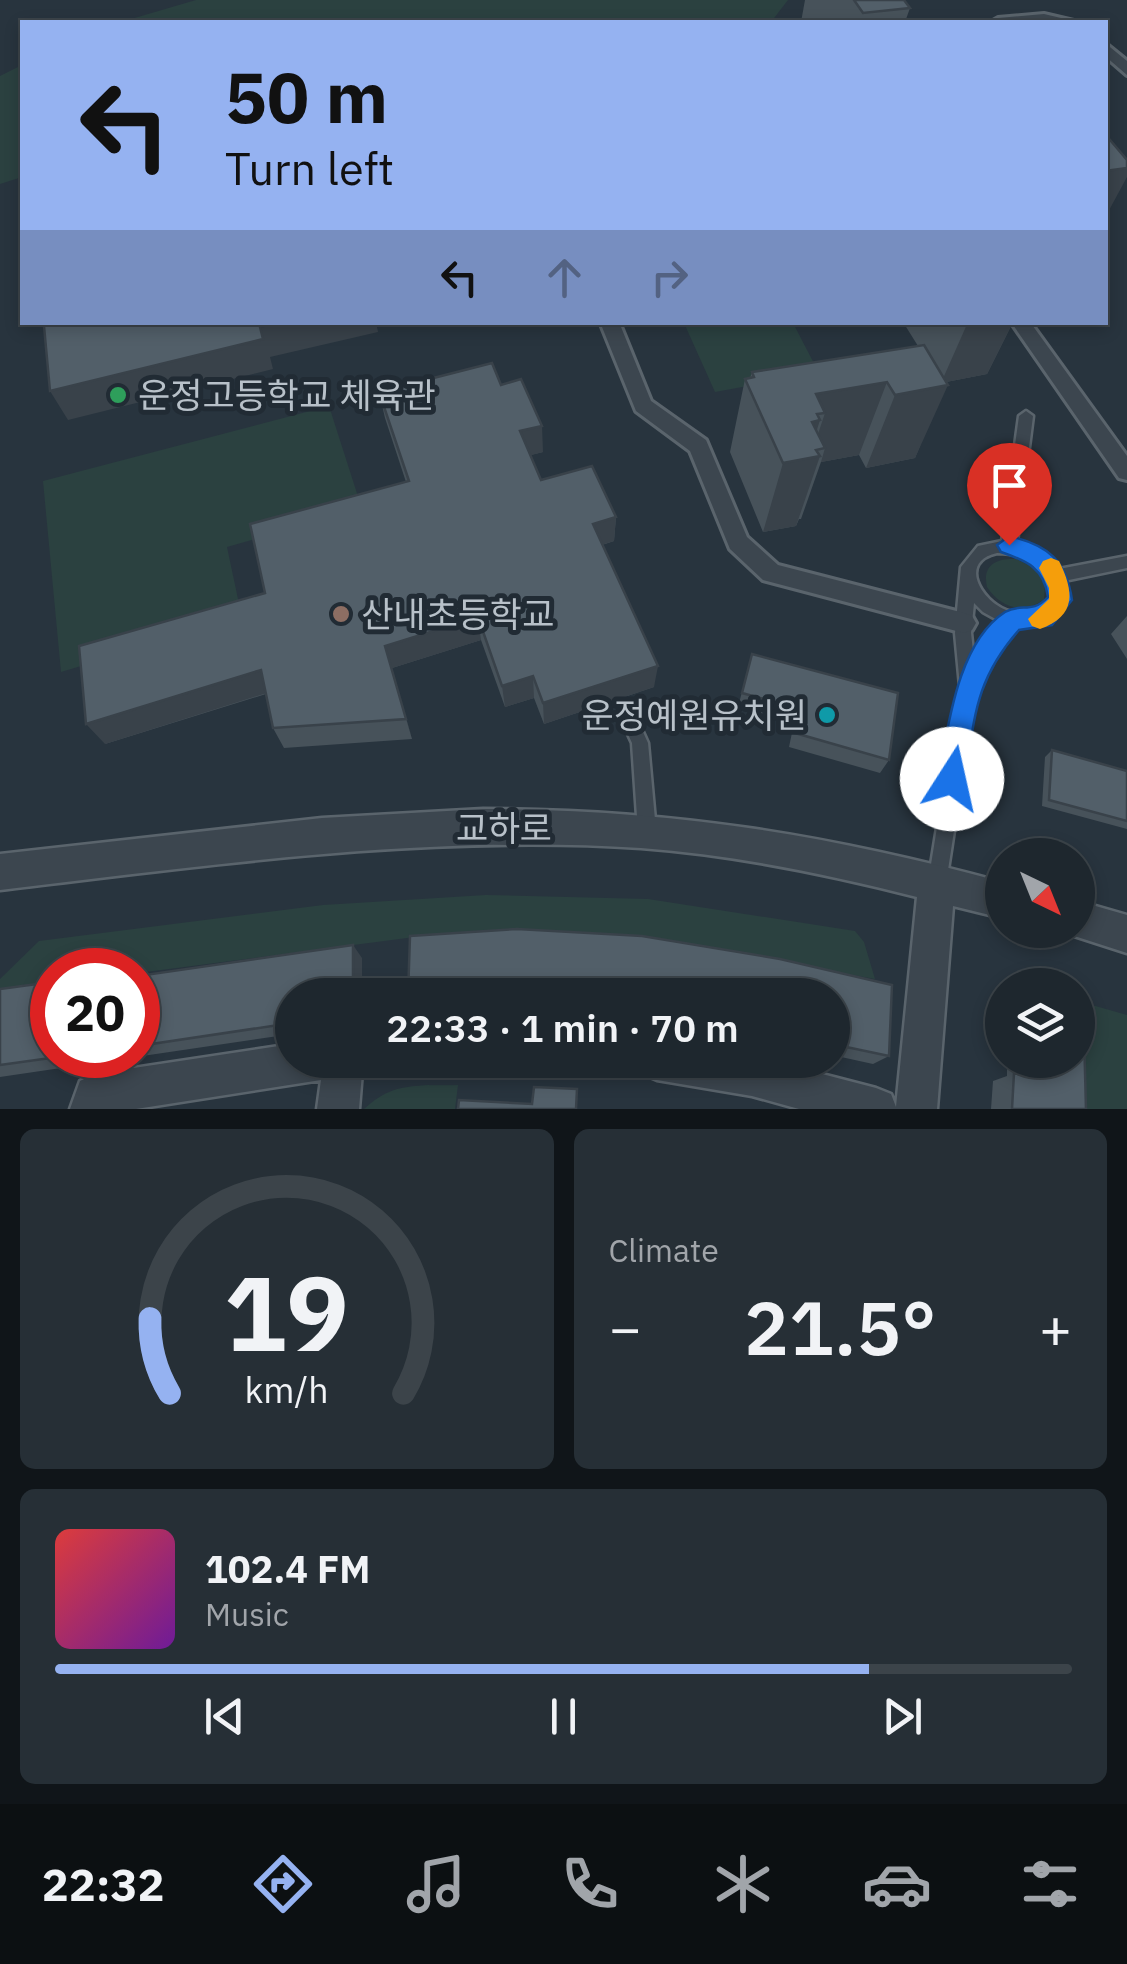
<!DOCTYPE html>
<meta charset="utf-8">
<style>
:root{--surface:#1e272e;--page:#262f36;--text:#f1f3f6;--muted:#a1a5aa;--line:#3c444a;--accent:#95b2f1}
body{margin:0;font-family:"IBM Plex Sans","Noto Sans KR",sans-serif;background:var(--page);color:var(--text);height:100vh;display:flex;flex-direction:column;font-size:38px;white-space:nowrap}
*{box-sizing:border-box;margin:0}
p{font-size:32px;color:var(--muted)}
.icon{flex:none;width:55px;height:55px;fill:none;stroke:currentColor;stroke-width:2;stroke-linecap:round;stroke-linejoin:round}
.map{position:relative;height:1109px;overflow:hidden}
.details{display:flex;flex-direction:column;gap:20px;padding:20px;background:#101519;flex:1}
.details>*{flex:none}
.guide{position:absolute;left:20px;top:20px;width:1088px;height:305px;border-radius:0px;box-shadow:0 5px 15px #0003,0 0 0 2px var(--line);background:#95b2f1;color:#111;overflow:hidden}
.needle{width:65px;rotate:137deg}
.buttons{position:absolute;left:985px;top:838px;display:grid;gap:20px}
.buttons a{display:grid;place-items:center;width:110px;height:110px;border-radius:50%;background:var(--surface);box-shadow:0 5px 15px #0003,0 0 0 2px var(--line);font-size:50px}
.speed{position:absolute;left:30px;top:948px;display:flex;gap:20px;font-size:50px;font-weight:700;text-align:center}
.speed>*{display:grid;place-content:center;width:130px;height:130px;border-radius:50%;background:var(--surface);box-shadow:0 5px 15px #0003,0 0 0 2px var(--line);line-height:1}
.speed .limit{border:15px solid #d22;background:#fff;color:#111}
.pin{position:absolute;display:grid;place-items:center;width:85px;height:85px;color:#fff;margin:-102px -42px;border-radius:50% 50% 50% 0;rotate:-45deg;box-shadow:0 0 10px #0007}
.pin .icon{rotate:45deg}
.me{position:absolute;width:110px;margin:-55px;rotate:10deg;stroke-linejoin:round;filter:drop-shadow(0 0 8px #0008)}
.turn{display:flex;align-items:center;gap:35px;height:210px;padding:0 40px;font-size:45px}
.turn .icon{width:130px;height:130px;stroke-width:2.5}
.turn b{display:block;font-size:70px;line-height:85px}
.lanes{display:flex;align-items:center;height:95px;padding:0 40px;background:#0003;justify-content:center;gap:50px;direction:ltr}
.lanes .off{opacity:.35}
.big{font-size:75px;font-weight:600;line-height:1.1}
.details .card{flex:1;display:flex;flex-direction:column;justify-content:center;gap:15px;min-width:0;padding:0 35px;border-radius:15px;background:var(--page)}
.details .dial{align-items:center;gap:0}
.dial svg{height:260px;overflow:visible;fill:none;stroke:var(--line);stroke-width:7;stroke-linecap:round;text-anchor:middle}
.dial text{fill:var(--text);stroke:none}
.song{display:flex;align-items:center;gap:30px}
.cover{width:120px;height:120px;border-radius:15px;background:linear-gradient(135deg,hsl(0 70% 55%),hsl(280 70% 35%))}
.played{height:10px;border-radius:5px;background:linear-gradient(90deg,var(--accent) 80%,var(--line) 80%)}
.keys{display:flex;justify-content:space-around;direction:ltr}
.heat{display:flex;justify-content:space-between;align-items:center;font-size:55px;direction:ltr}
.details .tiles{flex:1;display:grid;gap:20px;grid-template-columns:1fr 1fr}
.card:last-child{grid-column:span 2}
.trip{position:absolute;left:275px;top:978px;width:575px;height:100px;border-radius:50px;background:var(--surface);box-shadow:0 5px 15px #0003,0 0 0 2px var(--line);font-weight:600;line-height:100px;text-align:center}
.tabs{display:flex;height:160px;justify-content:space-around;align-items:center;background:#0c1012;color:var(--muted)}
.tabs .icon{width:70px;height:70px}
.tabs .selected{color:var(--accent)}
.tabs b{font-size:45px;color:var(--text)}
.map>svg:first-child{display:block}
</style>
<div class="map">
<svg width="1127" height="1109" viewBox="0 0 1127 1109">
<rect width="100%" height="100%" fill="#28343e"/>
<path fill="#2b4140" d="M 196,0 L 788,0 L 771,22 L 121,22 Z
M 22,65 L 22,177 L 0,184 L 0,76 Z
M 684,323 L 793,323 L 819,373 L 715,392 Z
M 329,406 L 362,509 L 227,547 L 242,618 L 61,672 L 43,481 Z
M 1016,559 L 1035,568 L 1045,584 L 1044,599 C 1024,616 1000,607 987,587 C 982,565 996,558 1016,559 Z
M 486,895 L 648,899 L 855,931 L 864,942 L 875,979 L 717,951 L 430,935 L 138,973 L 138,970 L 52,970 L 52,984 L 0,990 L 0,979 L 39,941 L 323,905 Z
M 1078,1001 L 1127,1015 L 1127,1109 L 1075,1109 Z
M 458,1085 L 455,1109 L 364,1109 C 394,1081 418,1086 458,1085 Z"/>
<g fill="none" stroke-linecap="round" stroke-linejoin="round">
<defs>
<path id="service" d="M 1026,411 L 1033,416 L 1017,542 L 1041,551 L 1059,569 L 1127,556 L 1127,568 L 1064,581 L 1068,600 C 1054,621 1042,627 1017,626 L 999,647 L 976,687 L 946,883 L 943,889 L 937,892 L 931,889 L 928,883 L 960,686 L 955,633 L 961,567 L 978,546 L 1002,541 L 1019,416 ZM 997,553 C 1027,553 1049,566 1052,598 L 1039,612 C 1028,614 1017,614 1006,610 C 981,600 958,562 997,553 ZM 974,603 L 983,612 L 1001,622 L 987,637 L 974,661 L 971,633 Z
M 628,709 L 634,712 L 648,743 L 656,831 L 653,837 L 647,840 L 641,837 L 638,831 L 632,743 L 620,717 L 622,712 Z"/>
<path id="pedestrian" d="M 1044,14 L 1078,22 L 991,22 L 998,18 Z
M 1105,43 L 1127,61 L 1127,75 L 1105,56 Z
M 600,322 L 619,322 L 651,401 L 706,440 L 747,537 L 778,565 L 964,613 L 972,616 L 976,623 L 972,630 L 964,633 L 763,580 L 730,549 L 690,451 L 636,411 Z
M 1011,322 L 1030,322 L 1127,456 L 1127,480 L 1119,478 Z"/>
<path id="minor" d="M 483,809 C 666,809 826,834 1002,882 L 1002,918 L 953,906 L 937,1109 L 799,1109 L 752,1096 L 657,1080 L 643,1074 L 637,1060 L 768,1060 L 876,1088 L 891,1094 L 896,1107 L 917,897 C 827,874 735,855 641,848 C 426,834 213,865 0,890 L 0,854 L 322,818 Z
M 1078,901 L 1127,915 L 1127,953 L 1065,933 L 1063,930 L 1078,930 Z
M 292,1044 L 292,1060 L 363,1060 L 359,1109 L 317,1109 L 321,1080 L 136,1109 L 70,1109 L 80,1081 L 94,1074 Z"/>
</defs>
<use href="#service" stroke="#5a646c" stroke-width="5"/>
<use href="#pedestrian" stroke="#5a646c" stroke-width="6"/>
<use href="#minor" stroke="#5a646c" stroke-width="5"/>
<use href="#service" fill="#3c464f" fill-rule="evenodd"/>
<use href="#pedestrian" fill="#3c464f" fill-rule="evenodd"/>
<use href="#minor" fill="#3c464f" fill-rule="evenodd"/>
</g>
<path fill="#47525a" d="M 805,0 L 904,0 L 910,8 L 905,22 L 801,22 Z
M 903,322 L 1013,322 L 987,374 L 946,382 L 915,458 L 866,468 L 859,455 L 821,462 L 801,519 L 799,519 L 796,526 L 763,532 L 730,452 L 745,379 L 750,378 L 752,372 L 918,346 Z
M 501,385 L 543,452 L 530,455 L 541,480 L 616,517 L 614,541 L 602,545 L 654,687 L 544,724 L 534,698 L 505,707 L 481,640 L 392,668 L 412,739 L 284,748 L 273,728 L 266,694 L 105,744 L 265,593 L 406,482 L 385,418 L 379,392 Z
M 1127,616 L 1127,659 L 1111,634 Z
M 752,654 L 889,760 L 880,773 L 789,747 L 794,723 L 738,707 Z
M 1052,750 L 1127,771 L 1127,829 L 1042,806 L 1045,757 Z
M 517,929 L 642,936 L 780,959 L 892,985 L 889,1056 L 873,1064 L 832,1055 L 832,995 L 408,995 L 410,936 Z
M 362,958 L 362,995 L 292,995 L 292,1034 L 0,1077 L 0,989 L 52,1055 L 138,1055 L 138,976 Z
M 1007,1060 L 1078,1060 L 1086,1109 L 991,1109 L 993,1081 L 1007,1076 Z"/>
<path fill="#39424a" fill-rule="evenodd" d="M 1127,168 L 1127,177 L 1107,214 L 1105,215 L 1105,171 Z
M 280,322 L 376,322 L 378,332 L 270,357 L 273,369 L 68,420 L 50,391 Z
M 968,322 L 1013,322 L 987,374 L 941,383 Z
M 887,382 L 859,455 L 821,462 L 825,448 L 816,450 L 820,456 L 796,526 L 763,532 L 783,463 L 816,394 ZM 825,413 L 810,458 L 808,458 L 820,420 L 817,414 Z
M 948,385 L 915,458 L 866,468 L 895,395 Z
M 542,426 L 543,452 L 521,458 L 520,431 Z
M 616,517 L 614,541 L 592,548 L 593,524 Z
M 478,617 L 481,640 L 392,668 L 412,739 L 385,646 Z
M 658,666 L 654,687 L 544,724 L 543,703 Z
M 261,670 L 273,691 L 105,744 L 86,724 Z
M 533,676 L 534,698 L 505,707 L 502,686 Z
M 353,945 L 362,958 L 362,995 L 353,995 Z"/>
<path fill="#525f69" stroke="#39424a" stroke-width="2.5" d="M 854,0 L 904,0 L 910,8 L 863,13 Z
M 1105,134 L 1127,160 L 1127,168 L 1105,171 Z
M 59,322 L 280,322 L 260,327 L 263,339 L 50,391 L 44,326 Z
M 924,345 L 948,385 L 895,395 L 887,382 L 816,394 L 825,413 L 817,414 L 820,420 L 812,422 L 825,448 L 816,450 L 820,456 L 783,463 L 745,379 L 754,377 L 752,372 Z
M 492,363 L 501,385 L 521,379 L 542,426 L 520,431 L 541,480 L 592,466 L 616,517 L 593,524 L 658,666 L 543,703 L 533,676 L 502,686 L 478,617 L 385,646 L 406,719 L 273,728 L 261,670 L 86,724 L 79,646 L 265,593 L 250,524 L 409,481 L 379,392 Z
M 752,654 L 898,693 L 889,760 L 795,733 L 800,709 L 742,693 Z
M 1052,750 L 1127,771 L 1127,821 L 1049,800 Z
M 517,929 L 642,936 L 780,959 L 892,985 L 889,1056 L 832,1044 L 832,995 L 408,995 L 410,936 Z
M 353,945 L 353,995 L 292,995 L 292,1023 L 138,1046 L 138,976 Z
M 52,982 L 52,1055 L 72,1055 L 0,1065 L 0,989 Z
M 1078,1031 L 1084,1033 L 1086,1109 L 1012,1109 L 1014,1073 L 1029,1077 L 1029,1060 L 1078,1060 Z
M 534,1087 L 577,1089 L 576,1109 L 458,1109 L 459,1100 L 532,1104 Z"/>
<path fill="#1a73e8" stroke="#114b97" stroke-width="2.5" d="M 1009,536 C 1048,545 1066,560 1072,600 L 1052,625 L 1019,630 C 975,680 975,716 965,779 L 961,788 L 952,792 L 942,788 L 938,779 C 948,728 957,643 1005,612 C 1022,602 1031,615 1048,597 C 1044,568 1027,561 1001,552 L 997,545 Z"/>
<path fill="#f59e0b" d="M 1051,558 L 1059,561 C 1074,591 1077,616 1040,629 L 1032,626 L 1028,619 L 1049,599 L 1049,588 L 1039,568 L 1043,561 Z"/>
<circle fill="#2e9e5b" stroke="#212b34" stroke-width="4" cx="118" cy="395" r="10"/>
<circle fill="#8d6e63" stroke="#212b34" stroke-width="4" cx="341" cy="614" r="10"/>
<circle fill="#0f9aa8" stroke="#212b34" stroke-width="4" cx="827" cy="715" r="10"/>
<g text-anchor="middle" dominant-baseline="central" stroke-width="10" stroke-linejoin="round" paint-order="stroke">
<g font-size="35" fill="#b8c1c9" stroke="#212b34" text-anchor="start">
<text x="138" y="395">운정고등학교 체육관</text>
<text x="361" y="614">산내초등학교</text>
<text x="807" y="715" text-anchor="end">운정예원유치원</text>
</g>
<g font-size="35" fill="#b8c1c9" stroke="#212b34">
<text x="504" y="828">교하로</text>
</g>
</g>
</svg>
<div class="buttons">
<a><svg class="needle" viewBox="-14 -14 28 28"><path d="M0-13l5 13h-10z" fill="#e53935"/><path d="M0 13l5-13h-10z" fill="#a1a5aa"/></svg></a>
<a><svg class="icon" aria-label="layers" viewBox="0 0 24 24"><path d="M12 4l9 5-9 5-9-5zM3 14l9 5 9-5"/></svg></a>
</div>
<div class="speed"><div class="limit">20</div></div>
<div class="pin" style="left:1009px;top:545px;background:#d93025"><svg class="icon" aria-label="arrive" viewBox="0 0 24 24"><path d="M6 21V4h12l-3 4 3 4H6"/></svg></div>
<svg class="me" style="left:952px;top:779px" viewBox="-20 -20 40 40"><circle r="19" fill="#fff"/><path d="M0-13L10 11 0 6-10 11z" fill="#1a73e8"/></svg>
<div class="trip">22:33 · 1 min · 70 m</div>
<div class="guide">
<div class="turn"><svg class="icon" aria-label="left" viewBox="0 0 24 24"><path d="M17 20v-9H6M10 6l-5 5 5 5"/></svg><div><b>50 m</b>Turn left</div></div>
<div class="lanes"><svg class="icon" aria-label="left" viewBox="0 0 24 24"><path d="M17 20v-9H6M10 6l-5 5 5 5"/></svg><svg class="icon off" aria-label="ahead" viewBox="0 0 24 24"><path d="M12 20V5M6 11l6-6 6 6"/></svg><svg class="icon off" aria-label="right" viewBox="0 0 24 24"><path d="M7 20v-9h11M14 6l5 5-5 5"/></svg></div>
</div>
</div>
<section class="details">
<div class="tiles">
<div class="card dial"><svg viewBox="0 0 100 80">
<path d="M14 69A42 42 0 1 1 86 69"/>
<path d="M14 69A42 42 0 0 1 8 46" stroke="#95b2f1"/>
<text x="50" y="56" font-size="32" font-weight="700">19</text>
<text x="50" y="72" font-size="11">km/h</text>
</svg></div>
<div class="card"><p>Climate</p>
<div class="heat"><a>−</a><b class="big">21.5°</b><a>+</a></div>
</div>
<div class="card">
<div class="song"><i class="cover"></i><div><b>102.4 FM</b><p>Music</p></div></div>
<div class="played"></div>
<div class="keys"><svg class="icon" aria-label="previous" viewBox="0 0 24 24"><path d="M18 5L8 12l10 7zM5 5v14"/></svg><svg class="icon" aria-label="pause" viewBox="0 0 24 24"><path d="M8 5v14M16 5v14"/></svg><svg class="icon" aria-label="next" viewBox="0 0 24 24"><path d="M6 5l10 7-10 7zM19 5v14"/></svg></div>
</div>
</div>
</section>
<nav class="tabs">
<b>22:32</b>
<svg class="icon selected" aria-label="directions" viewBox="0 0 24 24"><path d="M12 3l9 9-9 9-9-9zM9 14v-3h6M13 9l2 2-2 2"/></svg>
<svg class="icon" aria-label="music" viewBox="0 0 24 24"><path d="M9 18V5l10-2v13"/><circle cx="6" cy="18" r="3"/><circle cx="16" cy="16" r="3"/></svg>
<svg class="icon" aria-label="phone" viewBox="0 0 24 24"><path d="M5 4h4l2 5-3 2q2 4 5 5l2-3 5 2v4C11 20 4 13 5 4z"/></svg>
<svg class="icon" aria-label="climate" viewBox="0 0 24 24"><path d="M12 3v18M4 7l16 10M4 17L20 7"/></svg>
<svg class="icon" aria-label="car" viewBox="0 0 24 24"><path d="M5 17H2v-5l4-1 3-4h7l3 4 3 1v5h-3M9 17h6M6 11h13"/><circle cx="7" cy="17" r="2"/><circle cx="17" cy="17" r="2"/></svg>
<svg class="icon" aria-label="filters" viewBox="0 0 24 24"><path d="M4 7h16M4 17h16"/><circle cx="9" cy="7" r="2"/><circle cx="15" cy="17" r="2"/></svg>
</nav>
